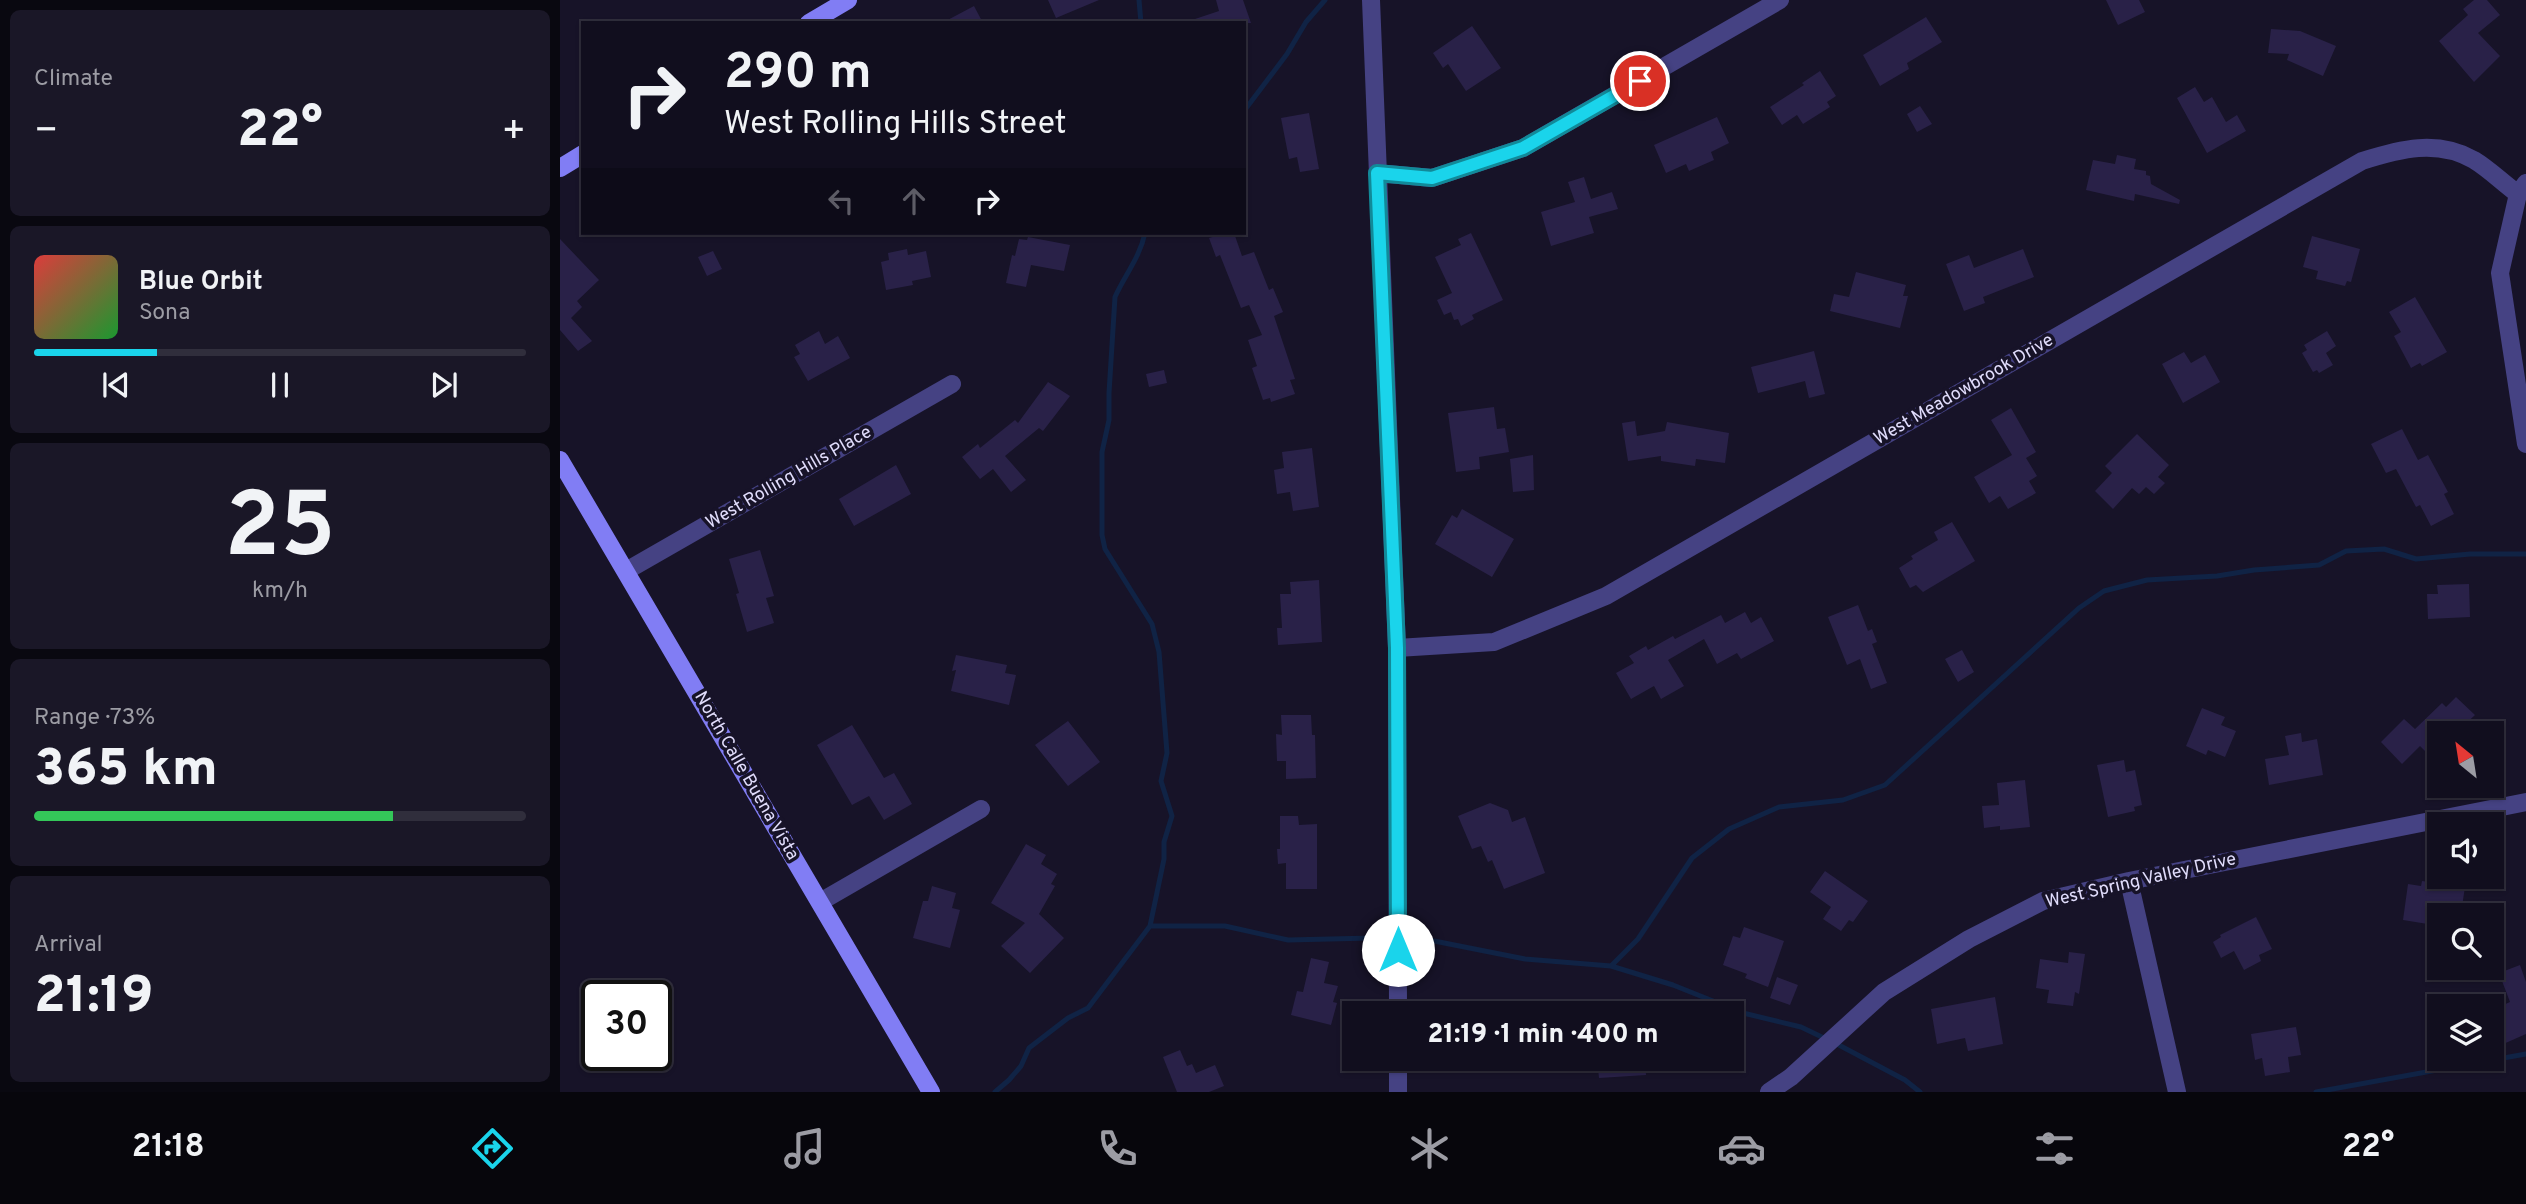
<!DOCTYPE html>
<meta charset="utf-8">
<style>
:root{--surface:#110e1e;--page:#1a1727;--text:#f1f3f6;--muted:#9c9ca4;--line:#302e3c;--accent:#1ad4eb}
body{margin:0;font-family:Overpass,sans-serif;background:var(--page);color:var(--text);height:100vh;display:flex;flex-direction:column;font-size:26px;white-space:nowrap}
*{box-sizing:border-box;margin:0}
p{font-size:23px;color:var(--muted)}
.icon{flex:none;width:38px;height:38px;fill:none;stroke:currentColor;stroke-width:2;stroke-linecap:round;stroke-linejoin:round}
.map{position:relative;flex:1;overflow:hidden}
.side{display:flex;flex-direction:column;gap:10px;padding:10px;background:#090810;width:560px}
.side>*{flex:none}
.banner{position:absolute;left:21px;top:21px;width:665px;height:214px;border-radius:0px;box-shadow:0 2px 5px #0004,0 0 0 2px var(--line);background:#110e1e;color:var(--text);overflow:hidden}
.needle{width:46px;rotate:330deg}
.fabs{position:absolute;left:1867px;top:721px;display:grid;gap:14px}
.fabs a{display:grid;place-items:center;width:77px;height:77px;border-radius:0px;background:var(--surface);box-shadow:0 2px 5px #0004,0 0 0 2px var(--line);font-size:35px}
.speed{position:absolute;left:21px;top:980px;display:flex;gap:14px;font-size:35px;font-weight:700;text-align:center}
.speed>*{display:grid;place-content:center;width:91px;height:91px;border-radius:50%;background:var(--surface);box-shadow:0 2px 5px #0004,0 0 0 2px var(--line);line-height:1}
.speed .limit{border:4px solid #111;border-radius:10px;background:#fff;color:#111}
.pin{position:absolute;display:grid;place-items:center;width:60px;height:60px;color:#fff;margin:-30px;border:4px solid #fff;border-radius:50%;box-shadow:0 2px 7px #0007}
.me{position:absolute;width:77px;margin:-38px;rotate:0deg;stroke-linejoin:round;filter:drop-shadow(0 0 5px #0008)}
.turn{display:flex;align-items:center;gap:24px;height:147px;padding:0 28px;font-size:32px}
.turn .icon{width:91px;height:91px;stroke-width:2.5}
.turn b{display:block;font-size:49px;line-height:60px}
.lanes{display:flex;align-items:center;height:66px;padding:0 28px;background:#0003;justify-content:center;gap:35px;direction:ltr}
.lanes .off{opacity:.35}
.big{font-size:52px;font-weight:800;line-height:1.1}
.side .card{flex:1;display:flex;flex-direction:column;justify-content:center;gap:10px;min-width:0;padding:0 24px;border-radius:10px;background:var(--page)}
.side .dial{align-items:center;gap:0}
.dial b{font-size:91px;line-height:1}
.song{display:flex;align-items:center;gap:21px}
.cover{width:84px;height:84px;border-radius:10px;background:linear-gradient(135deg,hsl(0 70% 55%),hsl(130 70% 35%))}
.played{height:7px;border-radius:4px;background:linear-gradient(90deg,var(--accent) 25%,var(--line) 25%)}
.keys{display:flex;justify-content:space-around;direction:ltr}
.heat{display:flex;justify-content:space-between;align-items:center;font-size:38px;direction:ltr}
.charge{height:10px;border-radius:5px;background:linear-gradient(90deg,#34c759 73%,var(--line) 0)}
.trip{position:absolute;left:782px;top:1001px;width:402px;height:70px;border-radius:0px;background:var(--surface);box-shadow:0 2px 5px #0004,0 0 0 2px var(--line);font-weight:800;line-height:70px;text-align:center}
.menu{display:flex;height:112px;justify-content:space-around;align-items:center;background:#07060c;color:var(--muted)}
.menu .icon{width:49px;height:49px}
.menu .current{color:var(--accent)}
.menu b{font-size:32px;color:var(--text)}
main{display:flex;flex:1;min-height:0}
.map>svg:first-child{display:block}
</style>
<main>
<section class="side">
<div class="card"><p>Climate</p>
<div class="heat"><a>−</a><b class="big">22°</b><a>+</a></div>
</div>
<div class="card">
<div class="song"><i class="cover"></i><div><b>Blue Orbit</b><p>Sona</p></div></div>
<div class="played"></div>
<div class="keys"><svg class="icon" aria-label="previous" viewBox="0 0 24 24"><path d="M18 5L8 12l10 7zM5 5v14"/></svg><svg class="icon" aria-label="pause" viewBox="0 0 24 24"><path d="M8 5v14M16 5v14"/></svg><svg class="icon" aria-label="next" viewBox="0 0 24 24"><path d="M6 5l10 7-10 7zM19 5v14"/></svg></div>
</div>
<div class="card dial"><b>25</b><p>km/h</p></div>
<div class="card"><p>Range · 73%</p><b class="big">365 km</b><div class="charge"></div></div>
<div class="card"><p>Arrival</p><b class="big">21:19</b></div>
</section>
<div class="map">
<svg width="1966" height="1092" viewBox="0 0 1966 1092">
<rect width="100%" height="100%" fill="#171328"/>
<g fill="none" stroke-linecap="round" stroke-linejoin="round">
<path stroke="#102345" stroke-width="5" d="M 579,0 L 581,23
M 684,111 L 727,54 L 746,22 L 765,0
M 590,926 L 665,926 L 728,940 L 854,937 L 965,959 L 1051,966 L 1113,985 L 1183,1013 L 1241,1027 L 1266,1039
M 1051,966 L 1078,939 L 1132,858 L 1169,829 L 1219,807 L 1283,800 L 1325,785 L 1519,608 L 1544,591 L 1587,580 L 1657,576 L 1694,570 L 1759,565 L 1786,551 L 1824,549 L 1856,559 L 1910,554 L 1966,554
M 1275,1043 L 1345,1080 L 1360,1092
M 435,1092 L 449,1080 L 461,1066 L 469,1048 L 508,1018 L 528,1008 L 590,926 L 604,859 L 604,842 L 612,816 L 601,781 L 607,753 L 599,652 L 592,624 L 545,549 L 542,535 L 542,452 L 549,420 L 549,393 L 555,297 C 565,275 580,257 585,233
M 1756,1092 L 1966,1054"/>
</g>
<path fill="#292148" d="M 488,0 L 539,0 L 496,18 Z
M 656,0 L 683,0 L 691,23 L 633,23 L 632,20 L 659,11 Z
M 1546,0 L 1579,0 L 1585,12 L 1558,25 Z
M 1914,0 L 1927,0 L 1940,15 L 1918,33 L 1940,56 L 1914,82 L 1879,41 L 1908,15 L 1903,9 Z
M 414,6 L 423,23 L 382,23 Z
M 1366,17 L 1382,42 L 1347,63 L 1349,69 L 1320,86 L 1303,55 Z
M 912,26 L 941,68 L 906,91 L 888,64 L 883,68 L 873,53 Z
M 1711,29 L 1740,31 L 1776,46 L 1763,76 L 1727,60 L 1729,54 L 1708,53 Z
M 1260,71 L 1276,96 L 1267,102 L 1270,107 L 1243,124 L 1237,115 L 1222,125 L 1210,107 L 1244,85 L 1242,83 Z
M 1635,87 L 1644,102 L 1652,97 L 1666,122 L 1677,115 L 1686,131 L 1647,153 L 1617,98 Z
M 1360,106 L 1372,124 L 1357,132 L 1347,114 Z
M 749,113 L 759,169 L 740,172 L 737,157 L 729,159 L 721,118 Z
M 1157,117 L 1169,143 L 1151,152 L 1154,160 L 1129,171 L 1126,164 L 1106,173 L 1094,145 Z
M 1557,155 L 1576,159 L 1574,169 L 1586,171 L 1586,175 L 1590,176 L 1591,184 L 1620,200 L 1619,204 L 1575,194 L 1574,201 L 1526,190 L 1533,160 L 1555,164 Z
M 1024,177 L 1031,199 L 1052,192 L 1058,209 L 1029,217 L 1034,233 L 991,246 L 981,212 L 1015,202 L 1008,182 Z
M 666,233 L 674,233 L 682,256 L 694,252 L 709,290 L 713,288 L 723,312 L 714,316 L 735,379 L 730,380 L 735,394 L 711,402 L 710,398 L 703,400 L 692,368 L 697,366 L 688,340 L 702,335 L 689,305 L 681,308 L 660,255 L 656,257 L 649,238 Z
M 911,233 L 943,300 L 912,315 L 914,319 L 901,326 L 898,319 L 894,320 L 891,312 L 884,315 L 877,300 L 892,293 L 875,257 L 901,245 L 898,239 Z
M 1752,236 L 1800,249 L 1791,282 L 1787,281 L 1785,286 L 1756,279 L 1758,271 L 1743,267 Z
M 468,237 L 510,245 L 504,271 L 471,265 L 466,287 L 446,283 L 452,255 L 455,256 L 459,239 L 467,240 Z
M 0,239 L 39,280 L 17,301 L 22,307 L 11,318 L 32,341 L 18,351 L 0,330 Z
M 347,249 L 348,255 L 366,251 L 371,277 L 352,281 L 353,285 L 326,290 L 321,262 L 329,260 L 328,253 Z
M 1463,249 L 1474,277 L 1423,297 L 1425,303 L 1404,311 L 1386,264 L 1409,255 L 1414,268 Z
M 153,251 L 162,269 L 147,276 L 138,257 Z
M 1296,272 L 1346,285 L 1343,296 L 1348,296 L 1340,328 L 1270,311 L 1274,294 L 1289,297 Z
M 1855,297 L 1887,352 L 1862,366 L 1860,363 L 1851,368 L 1834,336 L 1841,332 L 1829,312 Z
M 259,331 L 265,344 L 278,336 L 290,358 L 248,381 L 234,357 L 240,354 L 235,345 Z
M 1767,331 L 1776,346 L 1766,353 L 1773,365 L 1759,373 L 1757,370 L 1753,372 L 1742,353 L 1747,350 L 1744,345 Z
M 1254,351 L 1265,394 L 1249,398 L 1245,381 L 1198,393 L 1191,367 Z
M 1624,352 L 1631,363 L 1645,355 L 1660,382 L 1623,403 L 1602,364 Z
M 604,370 L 607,383 L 589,387 L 586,374 Z
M 488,382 L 510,396 L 483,431 L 479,428 L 445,456 L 466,480 L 451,492 L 433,469 L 420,479 L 402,457 L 418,444 L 420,448 L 455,420 L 458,423 Z
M 934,407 L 937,429 L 945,428 L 949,452 L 919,457 L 920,469 L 896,472 L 888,413 Z
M 1451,408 L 1476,452 L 1466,458 L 1477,476 L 1469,481 L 1476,493 L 1448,509 L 1440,496 L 1429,503 L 1414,477 L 1452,455 L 1431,420 Z
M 1075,421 L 1077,436 L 1105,431 L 1107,422 L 1169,433 L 1165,463 L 1136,459 L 1135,466 L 1101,461 L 1101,456 L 1068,461 L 1062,423 Z
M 1842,429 L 1858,460 L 1868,455 L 1888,492 L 1884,494 L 1894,514 L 1871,526 L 1860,505 L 1856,507 L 1836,469 L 1826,473 L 1811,444 Z
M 1577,434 L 1609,465 L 1598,477 L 1605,483 L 1594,494 L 1586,487 L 1579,494 L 1572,488 L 1553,509 L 1535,491 L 1552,473 L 1545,466 Z
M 752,448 L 759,507 L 733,511 L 730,492 L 717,494 L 714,470 L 724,468 L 722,452 Z
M 973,455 L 974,490 L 953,492 L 950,459 Z
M 336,465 L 351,494 L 294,526 L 279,499 Z
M 902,509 L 954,539 L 932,577 L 875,544 L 892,515 L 897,518 Z
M 1392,522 L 1415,561 L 1363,592 L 1356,585 L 1350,588 L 1339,568 L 1353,559 L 1351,556 L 1378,540 L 1374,532 Z
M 200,550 L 214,596 L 206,598 L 214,623 L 187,632 L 176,594 L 179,593 L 169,559 Z
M 759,580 L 762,642 L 718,645 L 717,628 L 722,628 L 720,594 L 731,594 L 730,582 Z
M 1909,584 L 1910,617 L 1868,619 L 1867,594 L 1878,594 L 1877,585 Z
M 1298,605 L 1308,631 L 1312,629 L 1317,642 L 1312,644 L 1327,683 L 1311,689 L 1300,659 L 1287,665 L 1268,617 Z
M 1185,612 L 1191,623 L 1201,617 L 1214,641 L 1181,659 L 1177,653 L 1157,664 L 1144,639 L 1108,660 L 1124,686 L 1101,699 L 1094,686 L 1071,699 L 1056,673 L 1074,663 L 1069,656 L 1086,646 L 1088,650 L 1113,636 L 1115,639 L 1161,615 L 1165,623 Z
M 1402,650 L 1414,672 L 1398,682 L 1385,659 Z
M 396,655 L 447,665 L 445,673 L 456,675 L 449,705 L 391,691 L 396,670 L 392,671 Z
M 1896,697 L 1915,715 L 1896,733 L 1880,733 L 1880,766 L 1860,746 L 1842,764 L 1821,742 L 1844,719 L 1855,729 L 1882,703 L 1886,707 Z
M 1642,708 L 1665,717 L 1661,725 L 1676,731 L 1665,757 L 1648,750 L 1646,755 L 1626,746 Z
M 721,715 L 751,715 L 752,735 L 755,735 L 756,778 L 726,779 L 726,761 L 717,761 L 716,734 L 722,735 Z
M 508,721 L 540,762 L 508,786 L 475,745 Z
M 292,725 L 324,778 L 334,773 L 352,804 L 324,820 L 309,796 L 292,805 L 257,745 Z
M 1741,733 L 1742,742 L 1757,739 L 1763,775 L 1709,785 L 1705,759 L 1729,755 L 1725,736 Z
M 1564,760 L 1566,772 L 1575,770 L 1582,805 L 1574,807 L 1575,811 L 1548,817 L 1537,765 Z
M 1465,780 L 1470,827 L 1440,830 L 1440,826 L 1424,828 L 1422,806 L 1439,805 L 1437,783 Z
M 930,803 L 948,810 L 952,822 L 965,817 L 985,873 L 944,889 L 932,860 L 928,862 L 921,846 L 912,849 L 898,816 Z
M 720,816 L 738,816 L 739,825 L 757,824 L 757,889 L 726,889 L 726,863 L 718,864 L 717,849 L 720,849 Z
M 466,844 L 486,855 L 481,864 L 497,874 L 491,884 L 495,886 L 479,914 L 504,938 L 470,973 L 441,946 L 465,923 L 431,903 Z
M 1265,871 L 1308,901 L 1293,922 L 1289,920 L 1281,931 L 1263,919 L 1271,907 L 1250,892 Z
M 1862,881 L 1905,887 L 1901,913 L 1884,910 L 1883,915 L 1880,915 L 1880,926 L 1843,920 L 1848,884 L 1861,886 Z
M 372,886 L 396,893 L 392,908 L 400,910 L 390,948 L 353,938 L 363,901 L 368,901 Z
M 1696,917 L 1712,949 L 1699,955 L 1701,961 L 1684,970 L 1674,951 L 1661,958 L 1653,942 L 1661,937 L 1660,935 Z
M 1184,927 L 1224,941 L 1208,987 L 1185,978 L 1187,974 L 1163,965 L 1173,936 L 1180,938 Z
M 1509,952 L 1525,954 L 1519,994 L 1515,992 L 1513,1006 L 1487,1003 L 1489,990 L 1476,988 L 1480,959 L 1508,963 Z
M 751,958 L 769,962 L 764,983 L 778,986 L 773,1002 L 777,1003 L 771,1025 L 731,1015 L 737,991 L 743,992 Z
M 1960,965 L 1966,982 L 1966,1034 L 1932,1049 L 1932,1010 L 1950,1002 L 1939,973 Z
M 1217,977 L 1238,985 L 1230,1005 L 1210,998 Z
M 31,978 L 82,991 L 81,996 L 33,996 L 34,993 L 28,991 Z
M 1435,997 L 1443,1044 L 1408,1051 L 1405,1038 L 1377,1044 L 1371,1009 Z
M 32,1002 L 37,1002 L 37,1044 L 22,1040 Z
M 1736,1027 L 1741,1055 L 1728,1057 L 1730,1072 L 1705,1076 L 1702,1058 L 1695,1060 L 1691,1034 Z
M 620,1050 L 627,1066 L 632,1064 L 636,1073 L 655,1065 L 664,1086 L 649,1092 L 617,1092 L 603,1057 Z
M 1037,1059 L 1085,1059 L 1086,1075 L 1039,1078 Z"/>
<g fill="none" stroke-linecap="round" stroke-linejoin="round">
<path stroke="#454283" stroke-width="18" d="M 811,0 L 837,648 L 838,1013
M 817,173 L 872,178 L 963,148 L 1220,0
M 1966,183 L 1958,194 L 1940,273 L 1966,444
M 66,571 L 392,384
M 837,648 L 934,642 L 1046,596 L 1802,161 C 1840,149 1877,139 1914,160 C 1929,169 1943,183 1958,194
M 1569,881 L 1617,1092
M 260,902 L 421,809
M 838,1092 L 838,1059
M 1209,1092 L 1231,1077 L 1324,992 L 1409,939 L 1483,901 L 1569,881 L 1966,802"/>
<path stroke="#817df4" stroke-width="18" d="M 249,23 L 288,0
M 0,168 L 23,154
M 0,460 L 371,1092"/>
</g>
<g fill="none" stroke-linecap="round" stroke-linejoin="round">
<defs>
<path id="route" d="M 838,950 L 837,648 L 817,173 L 872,178 L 963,148 L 1080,81"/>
</defs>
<use href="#route" stroke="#118a99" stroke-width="18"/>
<use href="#route" stroke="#1ad4eb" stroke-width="12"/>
</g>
<g text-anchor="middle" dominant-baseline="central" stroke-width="7" stroke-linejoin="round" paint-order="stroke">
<g font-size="18" fill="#e1ddfc" stroke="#171328">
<text transform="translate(1404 390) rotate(-30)">West Meadowbrook Drive</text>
<text transform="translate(229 478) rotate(-30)">West Rolling Hills Place</text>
<text transform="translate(186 776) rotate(60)">North Calle Buena Vista</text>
<text transform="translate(1581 881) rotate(-13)">West Spring Valley Drive</text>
</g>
</g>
</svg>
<div class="fabs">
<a><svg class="needle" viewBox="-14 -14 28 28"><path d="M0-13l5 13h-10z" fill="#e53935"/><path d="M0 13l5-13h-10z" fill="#9c9ca4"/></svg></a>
<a><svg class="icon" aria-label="sound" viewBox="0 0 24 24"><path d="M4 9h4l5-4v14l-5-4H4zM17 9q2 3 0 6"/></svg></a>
<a><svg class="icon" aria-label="search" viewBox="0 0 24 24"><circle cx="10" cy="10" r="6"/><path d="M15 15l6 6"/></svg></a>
<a><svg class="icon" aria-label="layers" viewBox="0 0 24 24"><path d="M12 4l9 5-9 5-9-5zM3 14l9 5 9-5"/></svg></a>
</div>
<div class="speed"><div class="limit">30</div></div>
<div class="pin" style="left:1080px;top:81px;background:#d93025"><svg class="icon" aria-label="arrive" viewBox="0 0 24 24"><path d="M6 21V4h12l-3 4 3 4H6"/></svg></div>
<svg class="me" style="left:838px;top:950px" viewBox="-20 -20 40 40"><circle r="19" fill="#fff"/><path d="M0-13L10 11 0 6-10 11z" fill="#1ad4eb"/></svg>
<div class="trip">21:19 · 1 min · 400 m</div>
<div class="banner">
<div class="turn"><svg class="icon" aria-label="right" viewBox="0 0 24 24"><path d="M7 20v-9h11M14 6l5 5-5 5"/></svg><div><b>290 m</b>West Rolling Hills Street</div></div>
<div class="lanes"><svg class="icon off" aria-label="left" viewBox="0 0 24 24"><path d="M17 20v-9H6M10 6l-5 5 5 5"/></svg><svg class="icon off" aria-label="ahead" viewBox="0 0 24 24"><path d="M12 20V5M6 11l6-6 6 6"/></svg><svg class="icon" aria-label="right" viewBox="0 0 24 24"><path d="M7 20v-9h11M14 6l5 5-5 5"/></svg></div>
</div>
</div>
</main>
<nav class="menu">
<b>21:18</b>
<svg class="icon current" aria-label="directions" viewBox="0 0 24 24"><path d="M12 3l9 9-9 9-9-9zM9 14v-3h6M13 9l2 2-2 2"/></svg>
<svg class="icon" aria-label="music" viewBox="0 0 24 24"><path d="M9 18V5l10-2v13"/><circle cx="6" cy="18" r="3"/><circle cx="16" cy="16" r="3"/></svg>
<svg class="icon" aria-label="phone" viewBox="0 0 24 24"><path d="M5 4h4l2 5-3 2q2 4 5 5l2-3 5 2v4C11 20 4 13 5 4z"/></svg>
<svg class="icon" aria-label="climate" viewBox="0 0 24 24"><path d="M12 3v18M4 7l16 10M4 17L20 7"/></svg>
<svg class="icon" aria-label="car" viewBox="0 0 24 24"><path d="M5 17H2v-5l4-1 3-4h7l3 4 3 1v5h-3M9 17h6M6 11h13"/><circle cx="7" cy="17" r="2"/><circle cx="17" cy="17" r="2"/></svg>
<svg class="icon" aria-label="filters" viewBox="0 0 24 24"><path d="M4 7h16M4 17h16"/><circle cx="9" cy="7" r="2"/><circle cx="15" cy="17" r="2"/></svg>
<b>22°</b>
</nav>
